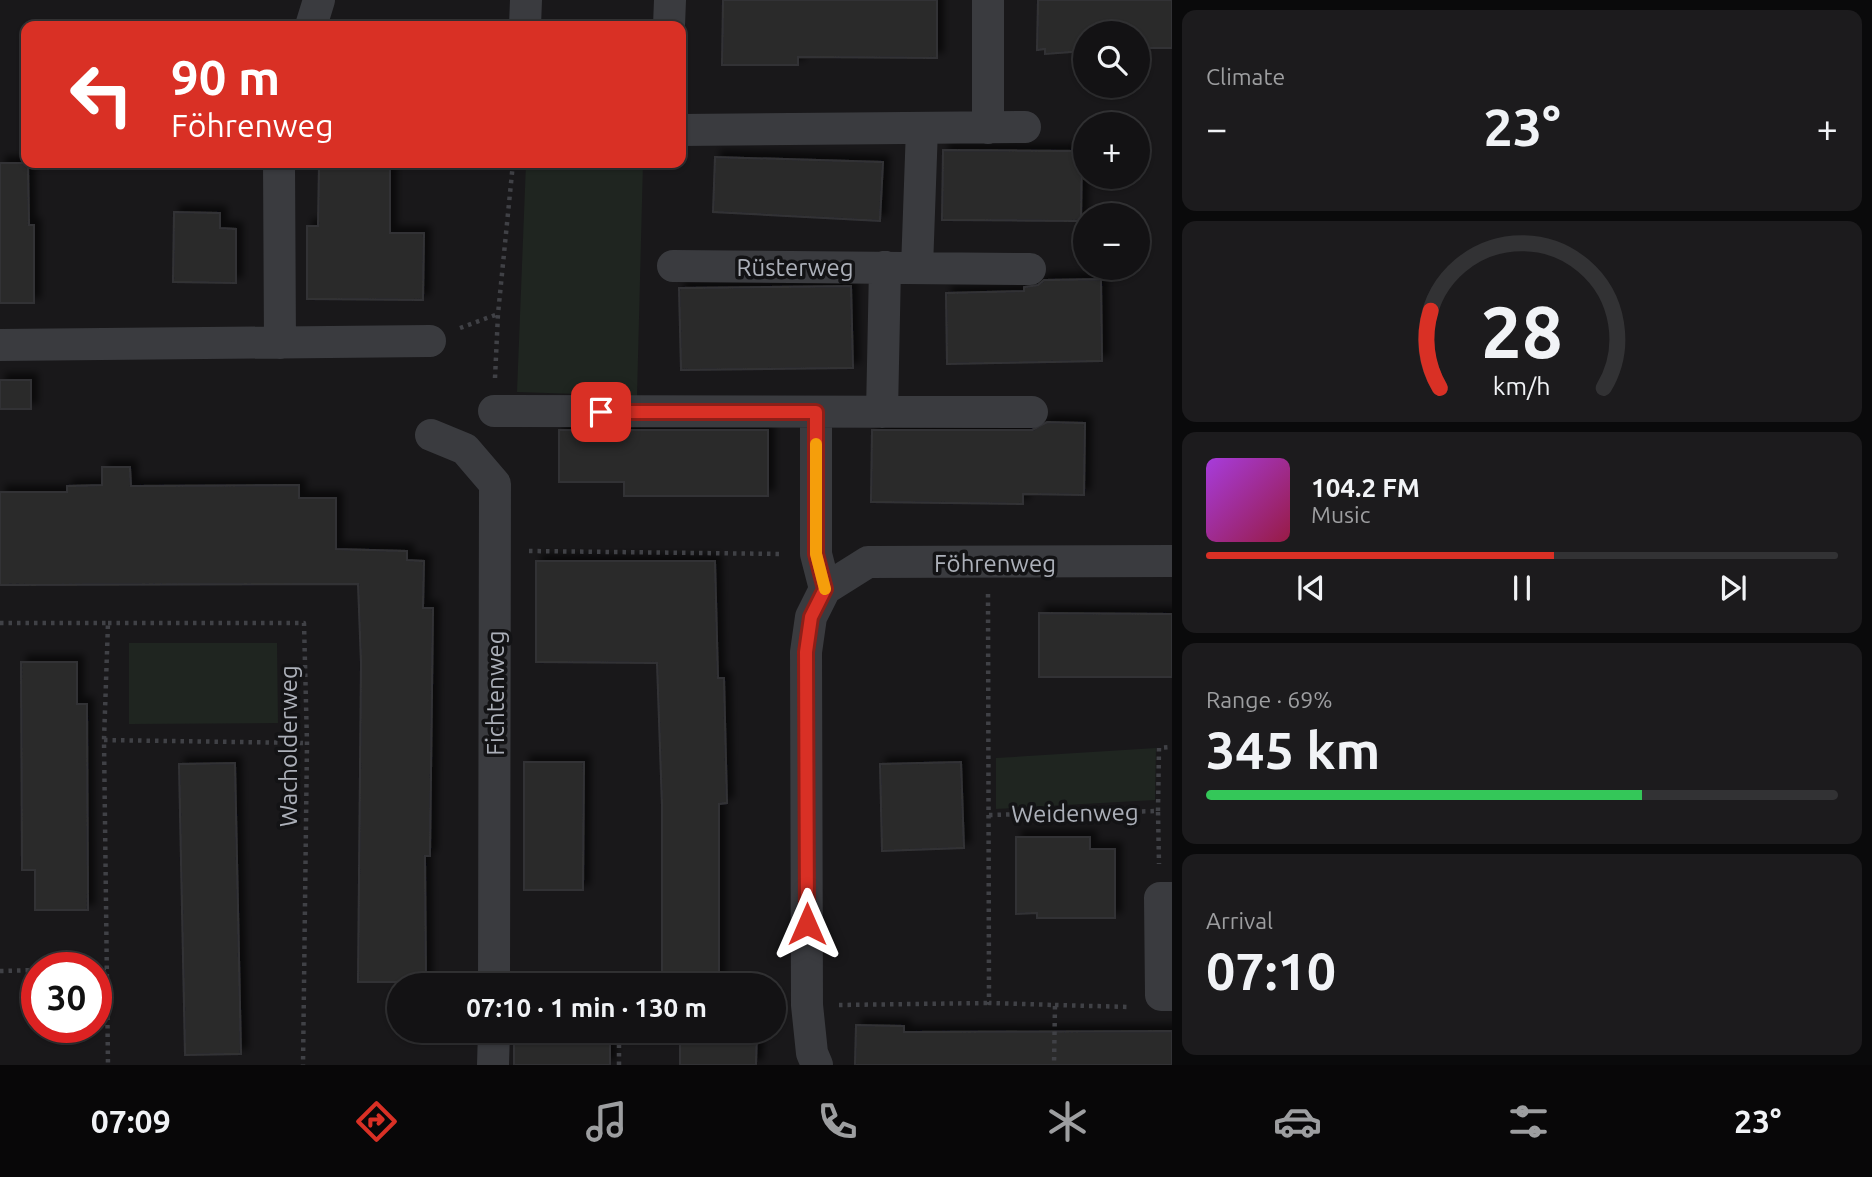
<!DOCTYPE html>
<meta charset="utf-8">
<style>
:root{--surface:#131214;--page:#1c1b1d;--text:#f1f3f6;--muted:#9d9ea0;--line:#323234;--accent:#d93025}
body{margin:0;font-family:Ubuntu,sans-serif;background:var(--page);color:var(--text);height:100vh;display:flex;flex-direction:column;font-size:26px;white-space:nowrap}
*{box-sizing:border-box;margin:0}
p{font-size:23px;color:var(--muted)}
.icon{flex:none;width:38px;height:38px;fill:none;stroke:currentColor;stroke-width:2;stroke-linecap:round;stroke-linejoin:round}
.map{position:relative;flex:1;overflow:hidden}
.side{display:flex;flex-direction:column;gap:10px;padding:10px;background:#0a0a0b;width:700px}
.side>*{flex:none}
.banner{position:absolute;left:21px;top:21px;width:665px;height:147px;border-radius:14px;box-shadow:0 2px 5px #0004,0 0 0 2px var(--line);background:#d93025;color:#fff;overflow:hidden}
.fabs{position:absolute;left:1073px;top:21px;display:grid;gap:14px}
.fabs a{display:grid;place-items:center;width:77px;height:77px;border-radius:50%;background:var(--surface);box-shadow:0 2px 5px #0004,0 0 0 2px var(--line);font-size:35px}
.speed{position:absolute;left:21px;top:952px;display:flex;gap:14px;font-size:35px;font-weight:700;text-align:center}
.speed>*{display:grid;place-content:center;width:91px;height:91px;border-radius:50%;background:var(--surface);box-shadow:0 2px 5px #0004,0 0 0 2px var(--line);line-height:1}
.speed .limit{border:10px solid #d22;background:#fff;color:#111}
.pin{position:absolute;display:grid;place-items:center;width:60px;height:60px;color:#fff;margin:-30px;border-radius:14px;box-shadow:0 4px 10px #0006}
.me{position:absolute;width:77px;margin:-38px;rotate:0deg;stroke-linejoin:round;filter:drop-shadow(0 0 5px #0008)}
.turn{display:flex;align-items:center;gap:24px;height:147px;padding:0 35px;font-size:32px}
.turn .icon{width:91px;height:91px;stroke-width:2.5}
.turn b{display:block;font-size:49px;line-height:60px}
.big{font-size:52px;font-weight:600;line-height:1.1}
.side .card{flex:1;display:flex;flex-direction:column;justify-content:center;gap:10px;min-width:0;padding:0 24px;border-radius:14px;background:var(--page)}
.side .dial{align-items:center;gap:0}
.dial svg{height:182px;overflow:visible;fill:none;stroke:var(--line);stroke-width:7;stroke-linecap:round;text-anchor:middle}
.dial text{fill:var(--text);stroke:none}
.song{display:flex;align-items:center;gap:21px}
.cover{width:84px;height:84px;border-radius:10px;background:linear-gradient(135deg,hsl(280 70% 55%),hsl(340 70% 35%))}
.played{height:7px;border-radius:4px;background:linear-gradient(90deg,var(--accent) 55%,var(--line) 55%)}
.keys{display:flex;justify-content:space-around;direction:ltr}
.heat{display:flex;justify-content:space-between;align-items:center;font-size:38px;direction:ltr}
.charge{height:10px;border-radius:5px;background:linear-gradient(90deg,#34c759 69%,var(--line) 0)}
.trip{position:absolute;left:387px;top:973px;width:399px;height:70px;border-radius:35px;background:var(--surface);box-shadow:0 2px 5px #0004,0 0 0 2px var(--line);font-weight:600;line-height:70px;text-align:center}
.tab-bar{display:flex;height:112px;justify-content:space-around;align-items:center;background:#080708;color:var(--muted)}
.tab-bar .icon{width:49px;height:49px}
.tab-bar .selected{color:var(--accent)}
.tab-bar b{font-size:32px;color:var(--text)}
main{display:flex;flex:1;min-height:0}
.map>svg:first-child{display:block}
</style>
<main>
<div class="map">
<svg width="1172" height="1065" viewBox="0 0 1172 1065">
<defs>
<filter id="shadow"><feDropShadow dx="6" dy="-6" stdDeviation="3.5" flood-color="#0009"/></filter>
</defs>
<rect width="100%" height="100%" fill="#19181a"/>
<path fill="#1f2520" d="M 526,163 L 643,163 L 637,396 L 517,392 Z
M 129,643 L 277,643 L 278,723 L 129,724 Z
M 1156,748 L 1155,800 L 996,809 L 996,758 Z"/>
<path fill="#29292b" stroke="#333336" stroke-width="2" filter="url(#shadow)" d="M 723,0 L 937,0 L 937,58 L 798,57 L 798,65 L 722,65 Z
M 1038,0 L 1172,0 L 1172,48 L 1138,48 L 1138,33 L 1085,33 L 1085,51 L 1045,54 L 1045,49 L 1037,50 Z
M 943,150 L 1082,151 L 1081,221 L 942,220 Z
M 715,157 L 883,162 L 880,221 L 713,212 Z
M 0,163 L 28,163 L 29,225 L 34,225 L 34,303 L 0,303 Z
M 319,163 L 390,163 L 390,233 L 424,233 L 423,300 L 307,299 L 307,226 L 318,226 Z
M 174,212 L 220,213 L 220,228 L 236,229 L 236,283 L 173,282 Z
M 1101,279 L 1102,361 L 947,364 L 946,293 L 1024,291 L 1024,287 L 1038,285 L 1044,280 Z
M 851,286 L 853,368 L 681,370 L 679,288 Z
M 0,380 L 31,380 L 31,409 L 0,409 Z
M 1047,422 L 1085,423 L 1084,495 L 1023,494 L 1023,504 L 871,502 L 872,430 L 1032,430 Z
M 559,430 L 768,430 L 768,496 L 624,496 L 624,482 L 559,482 Z
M 102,467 L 130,467 L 131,486 L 299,485 L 299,498 L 336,498 L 336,549 L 407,551 L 407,560 L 424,561 L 423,608 L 433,608 L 430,856 L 425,856 L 426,982 L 358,982 L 361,663 L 358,584 L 0,585 L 0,492 L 67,492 L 67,486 L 102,485 Z
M 536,561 L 715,561 L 718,678 L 724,678 L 727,803 L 719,804 L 719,985 L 662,985 L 662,806 L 657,663 L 536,662 Z
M 1039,613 L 1172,614 L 1172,677 L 1039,677 Z
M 21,662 L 77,662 L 77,704 L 87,704 L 88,910 L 35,910 L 35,870 L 22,870 Z
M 524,762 L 584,762 L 583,890 L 524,890 Z
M 961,762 L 964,848 L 882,851 L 880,764 Z
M 235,763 L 241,1054 L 185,1055 L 179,764 Z
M 1016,837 L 1090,837 L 1090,849 L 1115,849 L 1115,918 L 1037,918 L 1037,913 L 1016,914 Z
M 856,1025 L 904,1026 L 904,1032 L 1172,1031 L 1172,1065 L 855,1065 Z
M 514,1031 L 610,1031 L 610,1065 L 514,1065 Z
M 680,1031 L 757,1031 L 756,1065 L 680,1065 Z"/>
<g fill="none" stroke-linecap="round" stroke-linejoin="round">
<path stroke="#404146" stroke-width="4.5" stroke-dasharray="3.5 5" stroke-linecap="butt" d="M 460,328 L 498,314
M 495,378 L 498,314 L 513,163
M 529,551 L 782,554
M 988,594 L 989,1003 L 1055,1005 L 1054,1065
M 0,623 L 108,623 L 104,740 L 108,1065
M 108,623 L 304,623 L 307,743 L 303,1065
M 104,740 L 307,743
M 1158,811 L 1159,748 L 1172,747
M 989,815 L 1158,811 L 1159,864
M 96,968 L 106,968
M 0,971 L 37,970
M 839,1005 L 989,1003
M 1055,1005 L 1131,1007
M 619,1065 L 619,1031"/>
<path stroke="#3a3b3f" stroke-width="32" d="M 988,0 L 988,128
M 311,26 L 319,0
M 525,26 L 526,0
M 669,26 L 670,0
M 681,130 L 1025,127
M 279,163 L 280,343
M 673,266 L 1030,269
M 917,268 L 922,128
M 0,345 L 430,341
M 494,411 L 1032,412
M 816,412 L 816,554 L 825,589
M 882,412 L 885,267
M 431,435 L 465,449 L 495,484 L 494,985
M 1172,898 L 1160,898 L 1161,995 L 1172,995
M 493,1065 L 494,1031
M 817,1065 L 812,1053 L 807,1005 L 806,652 L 811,617 L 825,589 L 868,562 L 1172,561"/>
</g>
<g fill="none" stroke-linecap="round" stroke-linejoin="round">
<defs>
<path id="route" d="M 601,412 L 816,412 L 816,554 L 825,589 L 811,617 L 806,652 L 807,924"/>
</defs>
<use href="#route" stroke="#8d1f18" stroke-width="18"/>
<use href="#route" stroke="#d93025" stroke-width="12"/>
<path stroke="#f59e0b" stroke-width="12" d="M 816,444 L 816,554 L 825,589"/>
</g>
<g text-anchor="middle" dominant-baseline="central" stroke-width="7" stroke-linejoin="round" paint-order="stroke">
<g font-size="24" fill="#acb0b9" stroke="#131315">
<text x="795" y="267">Rüsterweg</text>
<text x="995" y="563">Föhrenweg</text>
<text transform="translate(495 693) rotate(-90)">Fichtenweg</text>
<text transform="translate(288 746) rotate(-90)">Wacholderweg</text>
<text transform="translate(1075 813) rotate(-1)">Weidenweg</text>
</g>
</g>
</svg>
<div class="fabs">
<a><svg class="icon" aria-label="search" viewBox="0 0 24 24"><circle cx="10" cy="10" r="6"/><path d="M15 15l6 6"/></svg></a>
<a>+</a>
<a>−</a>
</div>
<div class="speed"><div class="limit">30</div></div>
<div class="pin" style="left:601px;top:412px;background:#d93025"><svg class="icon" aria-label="arrive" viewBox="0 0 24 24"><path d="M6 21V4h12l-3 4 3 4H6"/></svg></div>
<svg class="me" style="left:807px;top:924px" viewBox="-20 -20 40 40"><path d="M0-17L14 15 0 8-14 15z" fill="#d93025" stroke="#fff" stroke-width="4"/></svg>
<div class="trip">07:10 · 1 min · 130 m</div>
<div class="banner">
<div class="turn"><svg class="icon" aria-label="left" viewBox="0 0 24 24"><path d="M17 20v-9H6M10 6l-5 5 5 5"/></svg><div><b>90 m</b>Föhrenweg</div></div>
</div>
</div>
<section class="side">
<div class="card"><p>Climate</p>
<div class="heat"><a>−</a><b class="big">23°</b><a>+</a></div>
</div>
<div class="card dial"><svg viewBox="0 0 100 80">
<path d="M14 69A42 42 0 1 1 86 69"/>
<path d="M14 69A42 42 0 0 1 10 35" stroke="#d93025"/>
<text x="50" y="56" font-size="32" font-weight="700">28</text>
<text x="50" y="72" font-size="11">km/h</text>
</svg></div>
<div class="card">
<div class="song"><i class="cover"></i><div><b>104.2 FM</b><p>Music</p></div></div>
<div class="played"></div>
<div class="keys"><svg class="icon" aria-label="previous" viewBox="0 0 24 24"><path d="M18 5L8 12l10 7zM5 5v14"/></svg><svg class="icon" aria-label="pause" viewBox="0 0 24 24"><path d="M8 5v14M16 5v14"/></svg><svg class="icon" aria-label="next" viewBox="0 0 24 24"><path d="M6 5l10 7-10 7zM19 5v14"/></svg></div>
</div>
<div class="card"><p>Range · 69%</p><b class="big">345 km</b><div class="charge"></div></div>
<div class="card"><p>Arrival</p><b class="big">07:10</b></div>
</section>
</main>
<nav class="tab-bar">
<b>07:09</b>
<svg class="icon selected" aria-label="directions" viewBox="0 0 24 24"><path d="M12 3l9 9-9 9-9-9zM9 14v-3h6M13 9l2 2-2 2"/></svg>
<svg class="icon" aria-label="music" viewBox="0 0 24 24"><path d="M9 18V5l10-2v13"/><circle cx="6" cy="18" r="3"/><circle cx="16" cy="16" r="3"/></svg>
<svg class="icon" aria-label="phone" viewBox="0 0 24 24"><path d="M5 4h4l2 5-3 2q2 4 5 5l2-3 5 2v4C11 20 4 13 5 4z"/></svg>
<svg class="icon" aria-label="climate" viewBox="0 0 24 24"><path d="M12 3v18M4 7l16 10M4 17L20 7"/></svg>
<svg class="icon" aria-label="car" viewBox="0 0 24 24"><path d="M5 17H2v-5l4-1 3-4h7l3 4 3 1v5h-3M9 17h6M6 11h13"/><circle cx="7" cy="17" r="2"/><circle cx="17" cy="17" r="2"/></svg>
<svg class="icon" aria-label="filters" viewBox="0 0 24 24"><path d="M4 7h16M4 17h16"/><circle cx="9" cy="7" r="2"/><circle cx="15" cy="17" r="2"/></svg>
<b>23°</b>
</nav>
